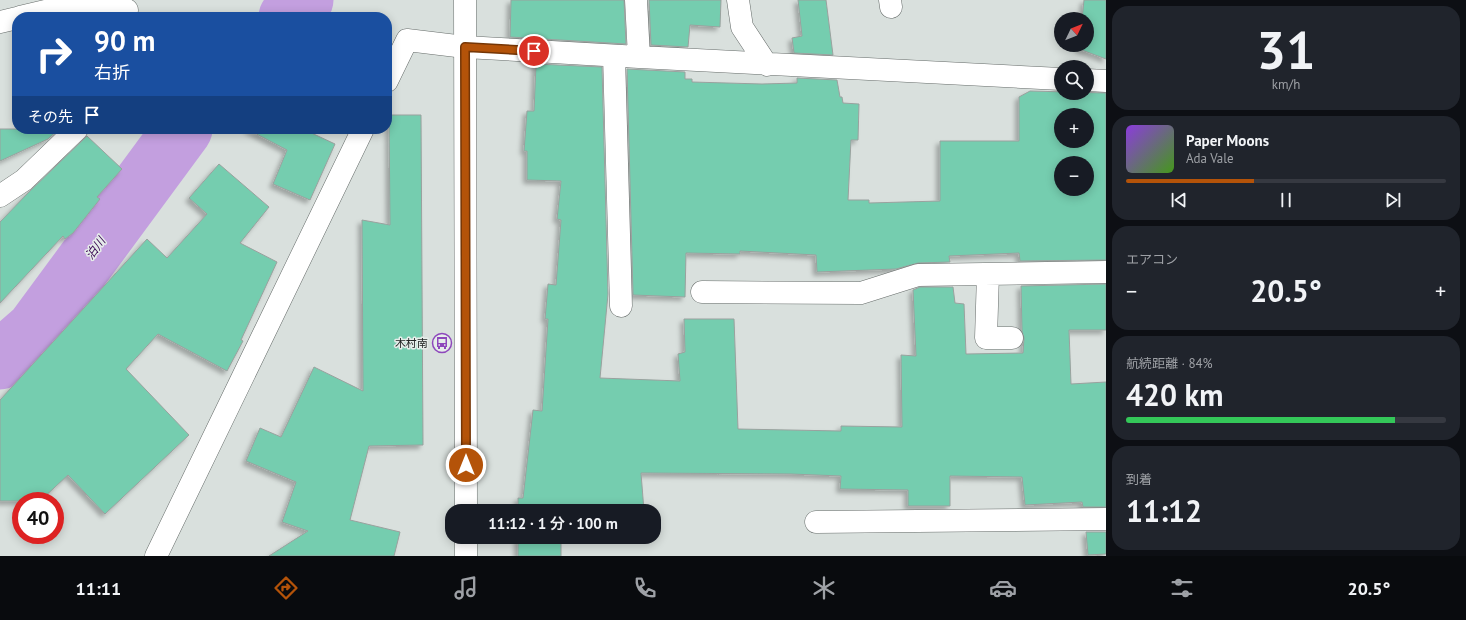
<!DOCTYPE html>
<html lang="ja">
<meta charset="utf-8">
<style>
:root{--surface:#171b24;--page:#20242c;--text:#f1f3f6;--muted:#9ea1a6;--line:#363941;--accent:#b45309}
body{margin:0;font-family:"PT Sans","Noto Sans JP",sans-serif;background:var(--page);color:var(--text);height:100vh;display:flex;flex-direction:column;font-size:15px;white-space:nowrap}
*{box-sizing:border-box;margin:0}
p{font-size:13px;color:var(--muted)}
.icon{flex:none;width:22px;height:22px;fill:none;stroke:currentColor;stroke-width:2;stroke-linecap:round;stroke-linejoin:round}
.map{position:relative;flex:1;overflow:hidden}
.panel{display:flex;flex-direction:column;gap:6px;padding:6px;background:#0d0f14;width:360px}
.panel>*{flex:none}
.guide{position:absolute;left:12px;top:12px;width:380px;height:122px;border-radius:16px;box-shadow:0 2px 10px #0003;background:#1a4fa0;color:#fff;overflow:hidden}
.needle{width:26px;rotate:47deg}
.controls{position:absolute;left:1054px;top:12px;display:grid;gap:8px}
.controls a{display:grid;place-items:center;width:40px;height:40px;border-radius:50%;background:var(--surface);box-shadow:0 2px 10px #0003;font-size:20px}
.speed{position:absolute;left:12px;top:492px;display:flex;gap:8px;font-size:20px;font-weight:700;text-align:center}
.speed>*{display:grid;place-content:center;width:52px;height:52px;border-radius:50%;background:var(--surface);box-shadow:0 2px 10px #0003;line-height:1}
.speed .limit{border:6px solid #d22;background:#fff;color:#111}
.pin{position:absolute;display:grid;place-items:center;width:34px;height:34px;color:#fff;margin:-17px;border:2px solid #fff;border-radius:50%;box-shadow:0 1px 4px #0007}
.me{position:absolute;width:44px;margin:-22px;rotate:0deg;stroke-linejoin:round;filter:drop-shadow(0 0 3px #0008)}
.turn{display:flex;align-items:center;gap:14px;height:84px;padding:0 16px;font-size:18px}
.turn .icon{width:52px;height:52px;stroke-width:2.5}
.turn b{display:block;font-size:28px;line-height:34px}
.then{display:flex;align-items:center;height:38px;padding:0 16px;background:#0003;gap:8px;font-size:15px}
.big{font-size:30px;font-weight:600;line-height:1.1}
.panel .tile{flex:1;display:flex;flex-direction:column;justify-content:center;gap:6px;min-width:0;padding:0 14px;border-radius:16px;background:var(--page)}
.panel .dial{align-items:center;gap:0}
.dial b{font-size:52px;line-height:1}
.song{display:flex;align-items:center;gap:12px}
.cover{width:48px;height:48px;border-radius:6px;background:linear-gradient(135deg,hsl(270 70% 55%),hsl(100 70% 35%))}
.played{height:4px;border-radius:2px;background:linear-gradient(90deg,var(--accent) 40%,var(--line) 40%)}
.keys{display:flex;justify-content:space-around;direction:ltr}
.heat{display:flex;justify-content:space-between;align-items:center;font-size:22px;direction:ltr}
.charge{height:6px;border-radius:3px;background:linear-gradient(90deg,#34c759 84%,var(--line) 0)}
.trip{position:absolute;left:445px;top:504px;width:216px;height:40px;border-radius:16px;background:var(--surface);box-shadow:0 2px 10px #0003;font-weight:600;line-height:40px;text-align:center}
.menu{display:flex;height:64px;justify-content:space-around;align-items:center;background:#090b0e;color:var(--muted)}
.menu .icon{width:28px;height:28px}
.menu .selected{color:var(--accent)}
.menu b{font-size:18px;color:var(--text)}
main{display:flex;flex:1;min-height:0}
.map>svg:first-child{display:block}
</style>
<main>
<div class="map">
<svg width="1106" height="556" viewBox="0 0 1106 556">
<defs>
<filter id="shadow"><feDropShadow dx="-3.5" dy="3.5" stdDeviation="2" flood-color="#0004"/></filter>
</defs>
<rect width="100%" height="100%" fill="#d9e0dd"/>
<g fill="none" stroke-linecap="round" stroke-linejoin="round">
<path stroke="#c39fdf" stroke-width="59" d="M 288,17 L 304,0
M 0,360 L 35,330 L 183,129"/>
</g>
<path fill="#74cdaf" stroke="#9aa19e" fill-rule="evenodd" filter="url(#shadow)" d="M 511,0 L 624,0 L 626,44 L 510,37 Z
M 649,0 L 721,0 L 720,27 L 690,25 L 688,47 L 651,45 Z
M 798,0 L 826,0 L 833,55 L 794,53 L 792,38 L 802,36 Z
M 1084,0 L 1106,0 L 1106,59 L 1079,49 L 1079,45 L 1087,45 L 1087,19 L 1082,19 Z
M 536,64 L 602,67 L 608,294 L 600,378 L 680,381 L 678,354 L 685,352 L 684,319 L 734,319 L 738,429 L 841,431 L 841,426 L 902,427 L 901,355 L 916,356 L 913,290 L 920,287 L 953,287 L 955,303 L 964,304 L 966,354 L 1023,353 L 1024,338 L 1022,331 L 1021,286 L 1106,284 L 1106,330 L 1069,330 L 1071,384 L 1106,382 L 1106,507 L 1083,507 L 1082,502 L 1025,505 L 1022,477 L 950,476 L 950,506 L 908,506 L 908,490 L 840,489 L 841,476 L 791,474 L 641,473 L 644,511 L 518,511 L 518,498 L 523,498 L 533,410 L 542,411 L 548,319 L 545,319 L 548,284 L 556,285 L 561,220 L 557,219 L 561,181 L 527,180 L 527,151 L 524,151 L 527,111 L 534,111 Z
M 627,69 L 685,72 L 685,79 L 692,79 L 692,82 L 762,84 L 797,83 L 797,78 L 837,80 L 840,97 L 842,97 L 843,103 L 859,104 L 858,140 L 851,140 L 848,200 L 869,200 L 869,203 L 940,201 L 940,141 L 1019,141 L 1019,97 L 1030,91 L 1106,93 L 1106,260 L 1020,261 L 1019,253 L 949,256 L 950,262 L 918,263 L 896,269 L 817,272 L 816,255 L 740,251 L 740,254 L 686,253 L 685,297 L 633,295 ZM 1061,115 L 1087,115 L 1087,141 L 1061,141 ZM 1061,163 L 1087,163 L 1087,189 L 1061,189 Z
M 389,115 L 421,115 L 423,445 L 369,446 L 350,520 L 400,532 L 394,556 L 269,556 L 308,531 L 282,522 L 296,482 L 246,461 L 260,428 L 281,437 L 314,367 L 363,391 L 362,220 L 390,225 Z
M 0,129 L 59,129 L 48,139 L 0,161 Z
M 247,129 L 303,129 L 335,144 L 310,200 L 273,184 L 287,150 Z
M 87,136 L 122,169 L 97,197 L 100,199 L 73,233 L 65,239 L 63,236 L 0,303 L 0,222 L 28,193 Z
M 219,164 L 269,207 L 240,243 L 277,262 L 241,340 L 243,341 L 227,371 L 158,334 L 126,369 L 189,435 L 105,514 L 68,475 L 40,501 L 0,501 L 0,400 L 147,239 L 167,258 L 207,214 L 189,198 Z
M 1086,532 L 1106,532 L 1106,554 L 1088,555 Z
M 518,537 L 561,537 L 561,556 L 518,556 Z"/>
<g fill="none" stroke-linecap="round" stroke-linejoin="round">
<defs>
<path id="street" d="M 636,0 L 639,57
M 738,0 L 742,27 L 767,65
M 890,0 L 891,7
M 20,17 L 62,7 L 93,2 L 127,10
M 0,22 L 17,18
M 614,56 L 621,306
M 1087,80 L 1106,81
M 387,81 L 407,40 L 465,47 L 639,57 L 1061,79
M 0,196 L 24,180 L 77,129
M 988,274 L 986,338 L 1012,338
M 702,292 L 861,293 L 918,275 L 1106,272
M 816,522 L 1106,519
M 156,556 L 363,129"/>
<path id="secondary" d="M 465,0 L 466,511
M 466,537 L 466,556"/>
</defs>
<use href="#street" stroke="#666c6a" stroke-width="23"/>
<use href="#secondary" stroke="#666c6a" stroke-width="23"/>
<use href="#street" stroke="#fff" stroke-width="22"/>
<use href="#secondary" stroke="#fff" stroke-width="22"/>
</g>
<g fill="none" stroke-linecap="round" stroke-linejoin="round">
<defs>
<path id="route" d="M 466,465 L 465,47 L 534,51"/>
</defs>
<use href="#route" stroke="#753606" stroke-width="10"/>
<use href="#route" stroke="#b45309" stroke-width="7"/>
</g>
<defs>
<symbol id="bus-ring" viewBox="-11 -11 22 22"><circle r="9.5" fill="#e6edea" stroke="#8e48bc" stroke-width="1.5"/><path d="M-5-6H5V4H4V6H2V4H-2V6H-4V4H-5ZM-3.5-4V0h7V-4ZM-3.5 1.2v1.5H-2V1.2ZM2 1.2v1.5H3.5V1.2Z" fill="#8e48bc"/></symbol>
</defs>
<g fill-rule="evenodd">
<use href="#bus-ring" x="431" y="332" width="22" height="22"/>
</g>
<g text-anchor="middle" dominant-baseline="central" stroke-width="3" stroke-linejoin="round" paint-order="stroke">
<g font-size="11" fill="#212423" stroke="#e6edea" text-anchor="end">
<text x="428" y="343">木村南</text>
</g>
<g font-size="12" font-style="italic" fill="#3d0c58" stroke="#e6edea">
<text transform="translate(95 248) rotate(-54)">泊川</text>
</g>
</g>
</svg>
<div class="controls">
<a><svg class="needle" viewBox="-14 -14 28 28"><path d="M0-13l5 13h-10z" fill="#e53935"/><path d="M0 13l5-13h-10z" fill="#9ea1a6"/></svg></a>
<a><svg class="icon" aria-label="search" viewBox="0 0 24 24"><circle cx="10" cy="10" r="6"/><path d="M15 15l6 6"/></svg></a>
<a>+</a>
<a>−</a>
</div>
<div class="speed"><div class="limit">40</div></div>
<div class="pin" style="left:534px;top:51px;background:#d93025"><svg class="icon" aria-label="arrive" viewBox="0 0 24 24"><path d="M6 21V4h12l-3 4 3 4H6"/></svg></div>
<svg class="me" style="left:466px;top:465px" viewBox="-20 -20 40 40"><circle r="17" fill="#b45309" stroke="#fff" stroke-width="3"/><path d="M0-11L8 9 0 5-8 9z" fill="#fff"/></svg>
<div class="trip">11:12 · 1 分 · 100 m</div>
<div class="guide">
<div class="turn"><svg class="icon" aria-label="right" viewBox="0 0 24 24"><path d="M7 20v-9h11M14 6l5 5-5 5"/></svg><div><b>90 m</b>右折</div></div>
<div class="then">その先<svg class="icon" aria-label="arrive" viewBox="0 0 24 24"><path d="M6 21V4h12l-3 4 3 4H6"/></svg></div>
</div>
</div>
<section class="panel">
<div class="tile dial"><b>31</b><p>km/h</p></div>
<div class="tile">
<div class="song"><i class="cover"></i><div><b>Paper Moons</b><p>Ada Vale</p></div></div>
<div class="played"></div>
<div class="keys"><svg class="icon" aria-label="previous" viewBox="0 0 24 24"><path d="M18 5L8 12l10 7zM5 5v14"/></svg><svg class="icon" aria-label="pause" viewBox="0 0 24 24"><path d="M8 5v14M16 5v14"/></svg><svg class="icon" aria-label="next" viewBox="0 0 24 24"><path d="M6 5l10 7-10 7zM19 5v14"/></svg></div>
</div>
<div class="tile"><p>エアコン</p>
<div class="heat"><a>−</a><b class="big">20.5°</b><a>+</a></div>
</div>
<div class="tile"><p>航続距離 · 84%</p><b class="big">420 km</b><div class="charge"></div></div>
<div class="tile"><p>到着</p><b class="big">11:12</b></div>
</section>
</main>
<nav class="menu">
<b>11:11</b>
<svg class="icon selected" aria-label="directions" viewBox="0 0 24 24"><path d="M12 3l9 9-9 9-9-9zM9 14v-3h6M13 9l2 2-2 2"/></svg>
<svg class="icon" aria-label="music" viewBox="0 0 24 24"><path d="M9 18V5l10-2v13"/><circle cx="6" cy="18" r="3"/><circle cx="16" cy="16" r="3"/></svg>
<svg class="icon" aria-label="phone" viewBox="0 0 24 24"><path d="M5 4h4l2 5-3 2q2 4 5 5l2-3 5 2v4C11 20 4 13 5 4z"/></svg>
<svg class="icon" aria-label="climate" viewBox="0 0 24 24"><path d="M12 3v18M4 7l16 10M4 17L20 7"/></svg>
<svg class="icon" aria-label="car" viewBox="0 0 24 24"><path d="M5 17H2v-5l4-1 3-4h7l3 4 3 1v5h-3M9 17h6M6 11h13"/><circle cx="7" cy="17" r="2"/><circle cx="17" cy="17" r="2"/></svg>
<svg class="icon" aria-label="filters" viewBox="0 0 24 24"><path d="M4 7h16M4 17h16"/><circle cx="9" cy="7" r="2"/><circle cx="15" cy="17" r="2"/></svg>
<b>20.5°</b>
</nav>
